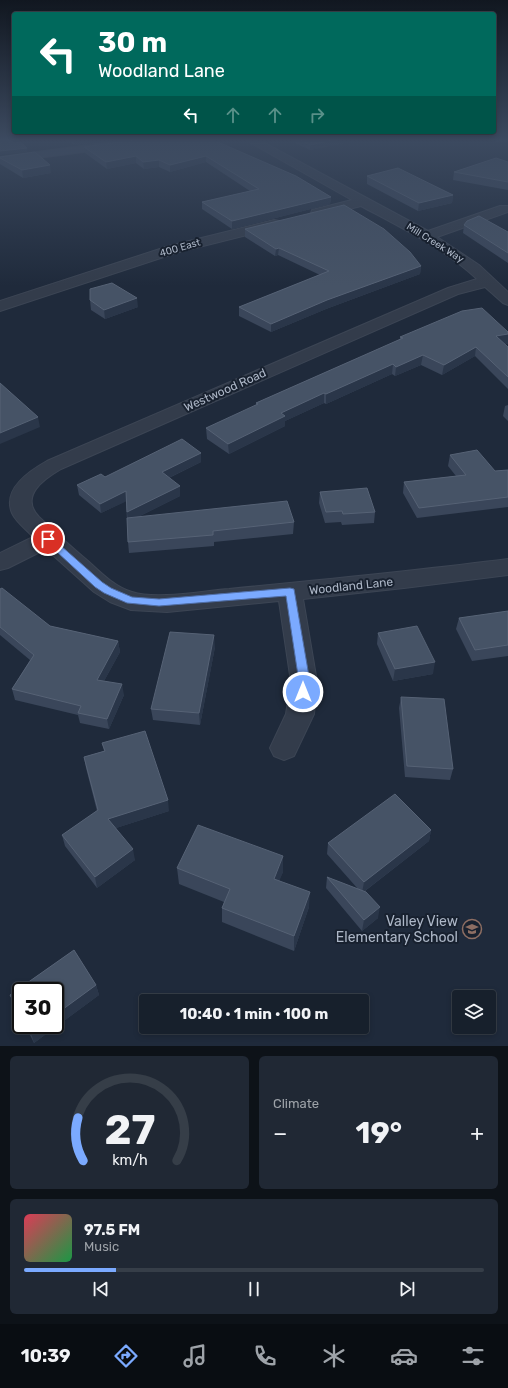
<!DOCTYPE html>
<meta charset="utf-8">
<style>
:root{--surface:#17202c;--page:#202834;--text:#f1f3f6;--muted:#9ea3a9;--line:#363e48;--accent:#7baaff}
body{margin:0;font-family:Rubik,sans-serif;background:var(--page);color:var(--text);height:100vh;display:flex;flex-direction:column;font-size:15px;white-space:nowrap}
*{box-sizing:border-box;margin:0}
p{font-size:13px;color:var(--muted)}
.icon{flex:none;width:22px;height:22px;fill:none;stroke:currentColor;stroke-width:2;stroke-linecap:round;stroke-linejoin:round}
.map{position:relative;height:1046px;overflow:hidden}
.panel{display:flex;flex-direction:column;gap:10px;padding:10px;background:#0d1218;flex:1}
.panel>*{flex:none}
.banner{position:absolute;left:12px;top:12px;width:484px;height:122px;border-radius:4px;box-shadow:0 2px 6px #0003,0 0 0 1px var(--line);background:#00695c;color:#fff;overflow:hidden}
.buttons{position:absolute;left:452px;top:990px;display:grid;gap:8px}
.buttons a{display:grid;place-items:center;width:44px;height:44px;border-radius:4px;background:var(--surface);box-shadow:0 2px 6px #0003,0 0 0 1px var(--line);font-size:20px}
.speed{position:absolute;left:12px;top:982px;display:flex;gap:8px;font-size:20px;font-weight:700;text-align:center}
.speed>*{display:grid;place-content:center;width:52px;height:52px;border-radius:50%;background:var(--surface);box-shadow:0 2px 6px #0003,0 0 0 1px var(--line);line-height:1}
.speed .limit{border:2px solid #111;border-radius:6px;background:#fff;color:#111}
.pin{position:absolute;display:grid;place-items:center;width:34px;height:34px;color:#fff;margin:-17px;border:2px solid #fff;border-radius:50%;box-shadow:0 1px 4px #0007}
.me{position:absolute;width:44px;margin:-22px;rotate:0deg;stroke-linejoin:round;filter:drop-shadow(0 0 3px #0008)}
.turn{display:flex;align-items:center;gap:14px;height:84px;padding:0 20px;font-size:18px}
.turn .icon{width:52px;height:52px;stroke-width:2.5}
.turn b{display:block;font-size:28px;line-height:34px}
.lanes{display:flex;align-items:center;height:38px;padding:0 20px;background:#0003;justify-content:center;gap:20px;direction:ltr}
.lanes .off{opacity:.35}
.big{font-size:30px;font-weight:700;line-height:1.1}
.panel .card{flex:1;display:flex;flex-direction:column;justify-content:center;gap:6px;min-width:0;padding:0 14px;border-radius:6px;background:var(--page)}
.panel .dial{align-items:center;gap:0}
.dial svg{height:104px;overflow:visible;fill:none;stroke:var(--line);stroke-width:7;stroke-linecap:round;text-anchor:middle}
.dial text{fill:var(--text);stroke:none}
.song{display:flex;align-items:center;gap:12px}
.cover{width:48px;height:48px;border-radius:6px;background:linear-gradient(135deg,hsl(350 70% 55%),hsl(140 70% 35%))}
.played{height:4px;border-radius:2px;background:linear-gradient(90deg,var(--accent) 20%,var(--line) 20%)}
.keys{display:flex;justify-content:space-around;direction:ltr}
.heat{display:flex;justify-content:space-between;align-items:center;font-size:22px;direction:ltr}
.panel .tiles{flex:1;display:grid;gap:10px;grid-template-columns:1fr 1fr}
.card:last-child{grid-column:span 2}
.trip{position:absolute;left:139px;top:994px;width:230px;height:40px;border-radius:4px;background:var(--surface);box-shadow:0 2px 6px #0003,0 0 0 1px var(--line);font-weight:700;line-height:40px;text-align:center}
.menu{display:flex;height:64px;justify-content:space-around;align-items:center;background:#090d12;color:var(--muted)}
.menu .icon{width:28px;height:28px}
.menu .on{color:var(--accent)}
.menu b{font-size:18px;color:var(--text)}
.map>svg:first-child{display:block}
</style>
<div class="map">
<svg width="508" height="1046" viewBox="0 0 508 1046">
<rect width="100%" height="100%" fill="#1f2a3b"/>
<g fill="none" stroke-linecap="round" stroke-linejoin="round">
<defs>
<path id="street" d="M 244,139 L 257,139 L 428,231 L 500,206 L 508,206 L 508,212 L 437,237 L 479,265 L 508,292 L 508,305 L 503,303 L 485,287 L 458,294 L 61,469 C 44,479 19,496 39,517 C 55,532 71,547 88,561 C 101,573 115,587 132,592 C 157,600 202,591 229,589 C 322,580 415,571 508,559 L 508,575 L 404,588 L 303,599 L 317,682 L 314,714 L 294,756 L 284,760 L 274,756 L 270,748 L 286,714 L 291,682 L 279,601 L 167,612 L 131,610 L 110,602 L 94,592 L 46,549 L 8,568 L 0,570 L 0,553 L 33,537 C 27,530 16,522 12,513 C 2,489 29,471 47,461 L 448,288 L 477,279 C 445,249 400,227 361,206 L 317,217 L 312,216 L 311,213 L 312,210 L 352,200 Z
M 274,220 L 279,221 L 281,224 L 279,227 L 179,252 L 0,311 L 0,301 L 169,246 Z"/>
<path id="secondary" d="M 133,139 L 164,139 L 159,142 L 0,163 L 0,157 Z"/>
</defs>
<use href="#street" stroke="#3c4554" stroke-width="2"/>
<use href="#secondary" stroke="#3c4554" stroke-width="2"/>
<use href="#street" fill="#333c4b" fill-rule="evenodd"/>
<use href="#secondary" fill="#404b5e" fill-rule="evenodd"/>
</g>
<path fill="#3a465a" d="M 65,139 L 121,139 L 74,145 Z
M 211,139 L 331,197 L 330,204 L 232,229 L 202,209 L 202,202 L 250,191 L 206,162 L 170,172 L 159,167 L 144,169 L 136,163 L 107,169 L 85,153 L 84,147 Z
M 287,139 L 364,139 L 310,150 Z
M 0,157 L 51,173 L 23,178 L 0,164 Z
M 508,162 L 508,190 L 453,180 L 454,172 Z
M 367,176 L 453,195 L 452,203 L 418,211 L 367,184 Z
M 464,225 L 508,232 L 508,263 L 463,233 Z
M 245,229 L 421,266 L 420,274 L 326,309 L 271,332 L 239,316 L 239,307 L 320,275 L 278,255 L 275,256 L 245,237 Z
M 90,300 L 138,307 L 105,319 L 91,310 Z
M 400,337 L 508,344 L 505,344 L 508,347 L 508,389 L 475,356 L 442,375 L 421,365 L 395,376 L 392,374 L 326,404 L 324,403 L 285,421 L 285,426 L 229,454 L 207,439 L 206,428 L 256,406 L 256,403 L 400,340 Z
M 508,405 L 508,421 L 503,416 L 505,406 Z
M 201,453 L 201,462 L 169,478 L 180,496 L 138,517 L 294,522 L 293,534 L 214,542 L 214,546 L 129,553 L 128,542 L 126,501 L 101,513 L 79,495 L 77,485 L 105,477 Z
M 450,455 L 495,471 L 508,470 L 508,507 L 417,518 L 403,493 L 404,482 L 456,476 L 448,466 Z
M 320,492 L 375,512 L 374,523 L 342,525 L 341,522 L 325,523 L 319,503 Z
M 0,589 L 50,626 L 118,641 L 120,652 L 104,681 L 124,695 L 109,729 L 80,723 L 78,715 L 15,700 L 12,689 L 30,660 L 0,635 Z
M 508,611 L 508,656 L 472,661 L 456,629 L 459,618 Z
M 378,633 L 433,674 L 393,681 L 377,644 Z
M 215,647 L 200,725 L 153,720 L 151,709 Z
M 401,697 L 453,769 L 450,780 L 405,777 L 399,708 Z
M 102,743 L 169,811 L 116,828 L 135,860 L 97,888 L 65,846 L 62,835 L 97,811 L 86,768 L 84,757 L 104,751 Z
M 431,830 L 429,841 L 365,891 L 378,918 L 362,931 L 326,888 L 327,877 L 358,889 L 327,854 L 328,843 Z
M 177,868 L 283,872 L 279,880 L 309,907 L 294,951 L 222,922 L 222,908 L 224,902 L 179,884 Z
M 74,950 L 96,985 L 99,995 L 34,1043 L 25,1025 L 55,1025 L 55,991 L 21,991 L 21,1017 L 14,1005 L 10,995 Z"/>
<path fill="#2a3649" d="M 73,139 L 121,139 L 74,145 Z
M 338,139 L 364,139 L 310,150 L 310,145 Z
M 27,148 L 27,152 L 0,155 L 0,151 Z
M 136,156 L 136,163 L 107,169 L 106,162 Z
M 206,156 L 206,162 L 170,172 L 170,165 Z
M 159,160 L 159,167 L 144,169 L 143,162 Z
M 50,165 L 51,173 L 23,178 L 22,170 Z
M 453,195 L 452,203 L 418,211 L 419,203 Z
M 331,197 L 330,204 L 232,229 L 232,221 Z
M 279,248 L 278,255 L 275,256 L 276,249 Z
M 421,266 L 420,274 L 326,309 L 271,332 L 271,324 L 327,300 Z
M 137,298 L 138,307 L 105,319 L 104,310 Z
M 508,334 L 508,344 L 494,346 L 496,336 Z
M 476,347 L 475,356 L 442,375 L 444,365 Z
M 423,355 L 421,365 L 395,376 L 396,367 Z
M 393,364 L 392,374 L 326,404 L 326,394 Z
M 324,393 L 324,403 L 285,421 L 285,426 L 229,454 L 228,444 L 281,413 Z
M 38,417 L 40,427 L 0,444 L 0,433 Z
M 201,453 L 201,462 L 162,481 L 162,472 Z
M 180,486 L 180,496 L 128,522 L 127,512 Z
M 126,491 L 127,501 L 101,513 L 100,504 Z
M 214,635 L 215,647 L 200,725 L 199,713 Z
M 118,641 L 120,652 L 99,690 L 97,680 Z
M 435,662 L 433,674 L 393,681 L 395,669 Z
M 122,684 L 124,695 L 109,729 L 107,719 Z
M 168,800 L 169,811 L 110,830 L 108,819 Z
M 431,830 L 429,841 L 362,893 L 364,882 Z
M 133,849 L 135,860 L 97,888 L 95,877 Z
M 283,856 L 283,872 L 274,894 L 274,879 Z
M 310,892 L 309,907 L 294,951 L 294,936 Z
M 380,907 L 378,918 L 362,931 L 364,920 Z
M 96,985 L 99,995 L 34,1043 L 31,1033 L 42,1025 L 55,1025 L 55,1015 Z"/>
<path fill="#465366" stroke="#566275" d="M 0,139 L 17,139 L 27,148 L 0,151 Z
M 142,139 L 211,139 L 296,176 L 331,197 L 232,221 L 202,202 L 259,189 L 206,156 L 170,165 L 159,160 L 143,162 L 136,156 L 106,162 L 84,147 Z
M 298,139 L 338,139 L 310,145 Z
M 35,152 L 50,165 L 22,170 L 0,158 L 0,157 Z
M 496,158 L 508,162 L 508,182 L 454,172 Z
M 398,168 L 453,195 L 419,203 L 367,176 Z
M 344,205 L 384,229 L 410,252 L 421,266 L 327,300 L 271,324 L 239,307 L 329,271 L 279,248 L 276,249 L 245,229 Z
M 479,216 L 508,232 L 508,253 L 464,225 L 467,221 Z
M 112,283 L 137,298 L 104,310 L 90,300 L 90,289 Z
M 482,308 L 508,332 L 508,334 L 496,336 L 508,347 L 508,377 L 476,347 L 444,365 L 423,355 L 396,367 L 393,364 L 326,394 L 324,393 L 281,413 L 285,416 L 228,444 L 206,428 L 258,404 L 256,403 L 403,338 L 400,337 L 462,311 Z
M 0,383 L 38,417 L 0,433 Z
M 182,439 L 201,453 L 162,472 L 180,486 L 127,512 L 126,491 L 100,504 L 77,485 L 101,474 L 105,477 Z
M 477,450 L 495,471 L 508,470 L 508,497 L 419,508 L 404,482 L 466,475 L 450,455 Z
M 367,488 L 375,512 L 343,514 L 342,511 L 326,512 L 320,492 Z
M 287,501 L 294,522 L 213,531 L 213,535 L 128,542 L 127,518 Z
M 2,588 L 50,626 L 118,641 L 97,680 L 122,684 L 107,719 L 78,713 L 81,706 L 12,689 L 34,655 L 0,627 L 0,589 Z
M 508,611 L 508,645 L 475,650 L 459,618 Z
M 417,626 L 435,662 L 395,669 L 378,633 Z
M 170,632 L 214,635 L 199,713 L 151,709 Z
M 401,697 L 444,699 L 453,769 L 407,766 Z
M 145,731 L 168,800 L 108,819 L 133,849 L 95,877 L 62,835 L 98,810 L 84,757 L 105,751 L 102,743 Z
M 395,794 L 431,830 L 364,882 L 328,843 Z
M 198,825 L 283,856 L 274,879 L 310,892 L 294,936 L 222,908 L 230,889 L 177,868 Z
M 327,877 L 366,892 L 380,907 L 364,920 Z
M 74,950 L 96,985 L 55,1015 L 55,991 L 21,991 L 21,1015 L 10,995 Z
M 26,1025 L 42,1025 L 31,1033 Z"/>
<linearGradient id="sky" x2="0" y2="1"><stop stop-color="#111720"/><stop offset="0.49" stop-color="#3c4a60"/><stop offset="1" stop-color="#3c4a60" stop-opacity="0"/></linearGradient>
<rect width="508" height="286" fill="url(#sky)"/>
<path fill="#7baaff" stroke="#506ea6" d="M 48,536 L 51,537 L 102,582 L 111,588 L 132,597 L 159,599 L 290,588 L 294,589 L 310,682 L 307,695 L 303,697 L 299,695 L 297,692 L 299,682 L 286,596 L 159,606 L 127,603 L 104,593 L 95,587 L 45,541 L 43,539 Z"/>
<defs>
<symbol id="school-ring" viewBox="-11 -11 22 22"><circle r="9.5" fill="#18212f" stroke="#8d6e63" stroke-width="1.5"/><path d="M0-5L7-2L0 1L-7-2ZM-4 1L0 2.5L4 1V4Q0 6-4 4Z" fill="#8d6e63"/></symbol>
</defs>
<g fill-rule="evenodd">
<use href="#school-ring" x="461" y="918" width="22" height="22"/>
</g>
<g text-anchor="middle" dominant-baseline="central" stroke-width="4" stroke-linejoin="round" paint-order="stroke">
<g font-size="10" fill="#adb7c7" stroke="#18212f">
<text transform="translate(435 243) rotate(32)">Mill Creek Way</text>
<text transform="translate(180 248) rotate(-16)">400 East</text>
</g>
<g font-size="12" fill="#adb7c7" stroke="#18212f">
<text transform="translate(225 390) rotate(-24)">Westwood Road</text>
<text transform="translate(351 586) rotate(-6)">Woodland Lane</text>
</g>
<g font-size="14" fill="#adb7c7" stroke="#18212f" text-anchor="end">
<text x="458" y="921">Valley View<tspan x="458" dy="16">Elementary School</tspan></text>
</g>
</g>
</svg>
<div class="buttons">
<a><svg class="icon" aria-label="layers" viewBox="0 0 24 24"><path d="M12 4l9 5-9 5-9-5zM3 14l9 5 9-5"/></svg></a>
</div>
<div class="speed"><div class="limit">30</div></div>
<div class="pin" style="left:48px;top:539px;background:#d93025"><svg class="icon" aria-label="arrive" viewBox="0 0 24 24"><path d="M6 21V4h12l-3 4 3 4H6"/></svg></div>
<svg class="me" style="left:303px;top:692px" viewBox="-20 -20 40 40"><circle r="17" fill="#7baaff" stroke="#fff" stroke-width="3"/><path d="M0-11L8 9 0 5-8 9z" fill="#fff"/></svg>
<div class="trip">10:40 · 1 min · 100 m</div>
<div class="banner">
<div class="turn"><svg class="icon" aria-label="left" viewBox="0 0 24 24"><path d="M17 20v-9H6M10 6l-5 5 5 5"/></svg><div><b>30 m</b>Woodland Lane</div></div>
<div class="lanes"><svg class="icon" aria-label="left" viewBox="0 0 24 24"><path d="M17 20v-9H6M10 6l-5 5 5 5"/></svg><svg class="icon off" aria-label="ahead" viewBox="0 0 24 24"><path d="M12 20V5M6 11l6-6 6 6"/></svg><svg class="icon off" aria-label="ahead" viewBox="0 0 24 24"><path d="M12 20V5M6 11l6-6 6 6"/></svg><svg class="icon off" aria-label="right" viewBox="0 0 24 24"><path d="M7 20v-9h11M14 6l5 5-5 5"/></svg></div>
</div>
</div>
<section class="panel">
<div class="tiles">
<div class="card dial"><svg viewBox="0 0 100 80">
<path d="M14 69A42 42 0 1 1 86 69"/>
<path d="M14 69A42 42 0 0 1 10 36" stroke="#7baaff"/>
<text x="50" y="56" font-size="32" font-weight="700">27</text>
<text x="50" y="72" font-size="11">km/h</text>
</svg></div>
<div class="card"><p>Climate</p>
<div class="heat"><a>−</a><b class="big">19°</b><a>+</a></div>
</div>
<div class="card">
<div class="song"><i class="cover"></i><div><b>97.5 FM</b><p>Music</p></div></div>
<div class="played"></div>
<div class="keys"><svg class="icon" aria-label="previous" viewBox="0 0 24 24"><path d="M18 5L8 12l10 7zM5 5v14"/></svg><svg class="icon" aria-label="pause" viewBox="0 0 24 24"><path d="M8 5v14M16 5v14"/></svg><svg class="icon" aria-label="next" viewBox="0 0 24 24"><path d="M6 5l10 7-10 7zM19 5v14"/></svg></div>
</div>
</div>
</section>
<nav class="menu">
<b>10:39</b>
<svg class="icon on" aria-label="directions" viewBox="0 0 24 24"><path d="M12 3l9 9-9 9-9-9zM9 14v-3h6M13 9l2 2-2 2"/></svg>
<svg class="icon" aria-label="music" viewBox="0 0 24 24"><path d="M9 18V5l10-2v13"/><circle cx="6" cy="18" r="3"/><circle cx="16" cy="16" r="3"/></svg>
<svg class="icon" aria-label="phone" viewBox="0 0 24 24"><path d="M5 4h4l2 5-3 2q2 4 5 5l2-3 5 2v4C11 20 4 13 5 4z"/></svg>
<svg class="icon" aria-label="climate" viewBox="0 0 24 24"><path d="M12 3v18M4 7l16 10M4 17L20 7"/></svg>
<svg class="icon" aria-label="car" viewBox="0 0 24 24"><path d="M5 17H2v-5l4-1 3-4h7l3 4 3 1v5h-3M9 17h6M6 11h13"/><circle cx="7" cy="17" r="2"/><circle cx="17" cy="17" r="2"/></svg>
<svg class="icon" aria-label="filters" viewBox="0 0 24 24"><path d="M4 7h16M4 17h16"/><circle cx="9" cy="7" r="2"/><circle cx="15" cy="17" r="2"/></svg>
</nav>
